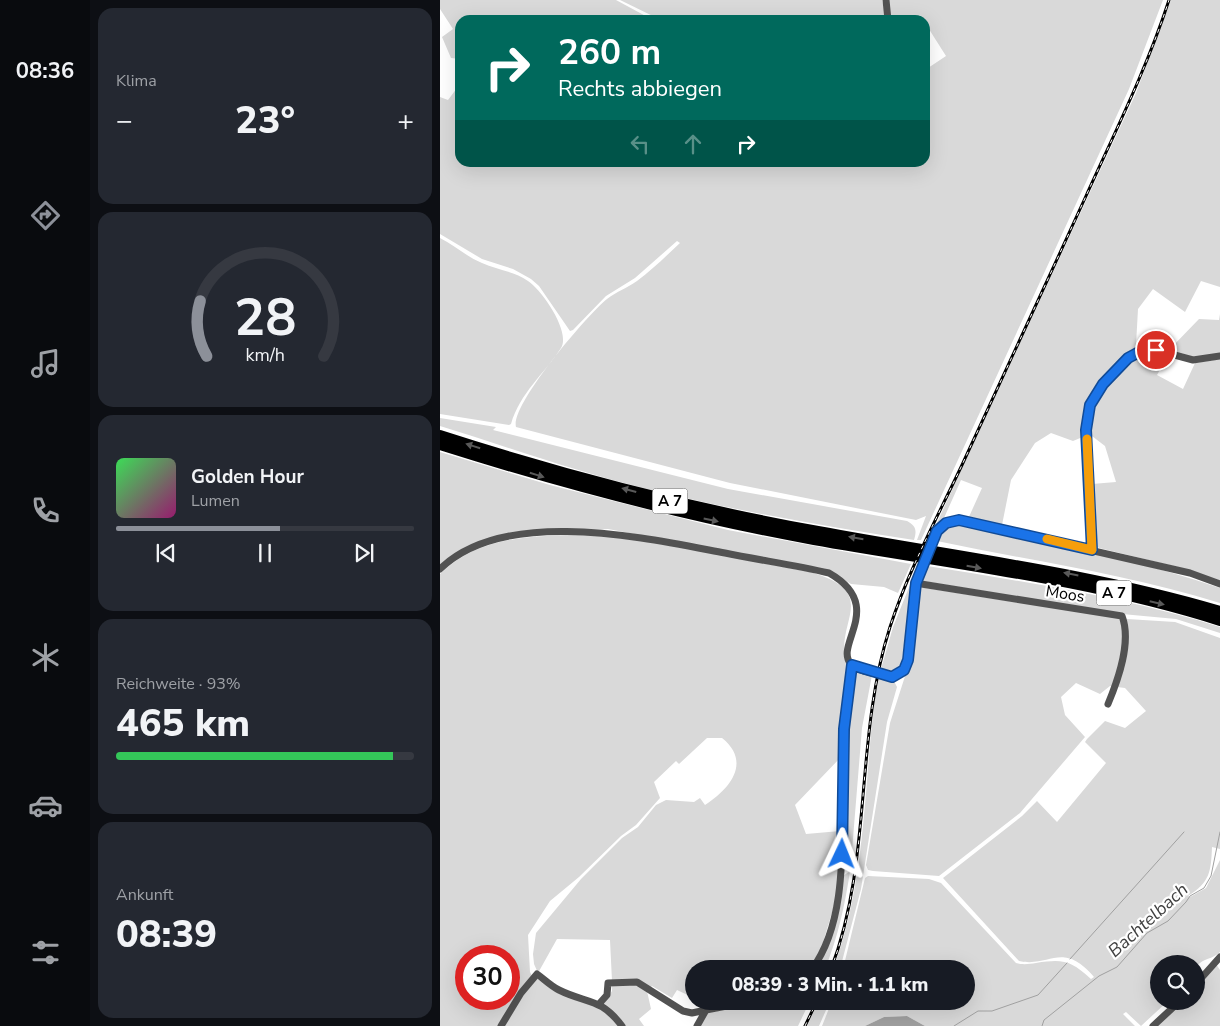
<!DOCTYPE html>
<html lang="de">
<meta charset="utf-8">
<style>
:root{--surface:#171b24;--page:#242831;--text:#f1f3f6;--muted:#9ea1a6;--line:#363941;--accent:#8c9099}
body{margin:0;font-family:"Nunito Sans",sans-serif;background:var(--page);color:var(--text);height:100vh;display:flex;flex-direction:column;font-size:19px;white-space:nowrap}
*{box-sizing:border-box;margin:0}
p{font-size:16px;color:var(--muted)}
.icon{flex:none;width:28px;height:28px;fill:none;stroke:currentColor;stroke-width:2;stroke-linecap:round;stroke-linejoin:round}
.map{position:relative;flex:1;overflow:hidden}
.side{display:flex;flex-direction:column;gap:8px;padding:8px;background:#0d0f14;width:350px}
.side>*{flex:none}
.guide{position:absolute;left:15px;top:15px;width:475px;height:152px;border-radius:15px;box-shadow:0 5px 20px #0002;background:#00695c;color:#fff;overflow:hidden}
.fabs{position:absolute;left:710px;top:955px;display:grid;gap:10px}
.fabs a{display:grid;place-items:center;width:55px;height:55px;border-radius:50%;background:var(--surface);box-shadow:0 5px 20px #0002;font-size:25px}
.speed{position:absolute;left:15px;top:945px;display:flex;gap:10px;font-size:25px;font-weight:700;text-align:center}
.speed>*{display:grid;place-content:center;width:65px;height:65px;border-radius:50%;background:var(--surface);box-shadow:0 5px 20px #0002;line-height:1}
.speed .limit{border:8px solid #d22;background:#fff;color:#111}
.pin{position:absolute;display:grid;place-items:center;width:42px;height:42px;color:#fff;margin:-21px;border:2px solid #fff;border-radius:50%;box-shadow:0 1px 5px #0007}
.me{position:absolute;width:55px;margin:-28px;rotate:2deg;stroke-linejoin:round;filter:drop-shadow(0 0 4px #0008)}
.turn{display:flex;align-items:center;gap:18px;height:105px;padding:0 20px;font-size:22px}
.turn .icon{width:65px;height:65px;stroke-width:2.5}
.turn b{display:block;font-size:35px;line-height:42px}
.lanes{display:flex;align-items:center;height:48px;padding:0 20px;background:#0003;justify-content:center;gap:25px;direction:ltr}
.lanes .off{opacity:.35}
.big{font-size:38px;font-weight:800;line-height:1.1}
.side .tile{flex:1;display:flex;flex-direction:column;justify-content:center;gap:8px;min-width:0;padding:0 18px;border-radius:15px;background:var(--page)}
.side .dial{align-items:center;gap:0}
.dial svg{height:130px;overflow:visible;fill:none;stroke:var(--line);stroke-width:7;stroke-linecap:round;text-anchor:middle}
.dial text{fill:var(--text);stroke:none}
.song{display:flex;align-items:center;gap:15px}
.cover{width:60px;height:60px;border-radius:8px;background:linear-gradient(135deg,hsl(130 70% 55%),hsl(320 70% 35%))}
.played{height:5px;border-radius:2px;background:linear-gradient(90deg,var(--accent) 55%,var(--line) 55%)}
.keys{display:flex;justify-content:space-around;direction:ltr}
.heat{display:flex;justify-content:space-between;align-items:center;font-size:28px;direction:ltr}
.charge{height:8px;border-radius:4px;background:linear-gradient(90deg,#34c759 93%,var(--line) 0)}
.trip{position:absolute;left:245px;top:960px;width:290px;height:50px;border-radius:25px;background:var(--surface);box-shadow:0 5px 20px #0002;font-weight:800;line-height:50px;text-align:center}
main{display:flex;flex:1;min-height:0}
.tab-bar{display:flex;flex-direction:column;width:90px;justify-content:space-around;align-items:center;background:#090b0e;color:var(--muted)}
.tab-bar .icon{width:35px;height:35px}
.tab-bar .on{color:var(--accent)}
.tab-bar b{font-size:22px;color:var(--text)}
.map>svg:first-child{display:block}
</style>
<main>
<nav class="tab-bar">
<b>08:36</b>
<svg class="icon on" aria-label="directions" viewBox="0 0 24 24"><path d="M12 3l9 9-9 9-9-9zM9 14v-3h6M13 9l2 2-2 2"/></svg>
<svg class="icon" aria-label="music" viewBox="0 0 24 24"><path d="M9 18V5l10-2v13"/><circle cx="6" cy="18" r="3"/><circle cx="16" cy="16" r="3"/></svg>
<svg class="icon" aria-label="phone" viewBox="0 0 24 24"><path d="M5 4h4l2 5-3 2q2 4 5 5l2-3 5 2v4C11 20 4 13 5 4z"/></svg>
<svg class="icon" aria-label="climate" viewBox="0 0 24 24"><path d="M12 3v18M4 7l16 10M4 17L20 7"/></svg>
<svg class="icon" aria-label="car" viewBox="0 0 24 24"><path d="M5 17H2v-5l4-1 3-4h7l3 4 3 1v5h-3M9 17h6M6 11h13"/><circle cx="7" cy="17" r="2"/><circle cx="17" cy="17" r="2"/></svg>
<svg class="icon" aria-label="filters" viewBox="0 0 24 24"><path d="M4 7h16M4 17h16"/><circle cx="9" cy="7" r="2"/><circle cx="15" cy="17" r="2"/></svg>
</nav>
<section class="side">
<div class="tile"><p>Klima</p>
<div class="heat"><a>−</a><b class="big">23°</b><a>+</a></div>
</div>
<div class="tile dial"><svg viewBox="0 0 100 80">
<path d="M14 69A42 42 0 1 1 86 69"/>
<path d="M14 69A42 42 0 0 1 10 35" stroke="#8c9099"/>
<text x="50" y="56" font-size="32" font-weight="700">28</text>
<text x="50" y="72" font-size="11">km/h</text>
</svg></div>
<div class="tile">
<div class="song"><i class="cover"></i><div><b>Golden Hour</b><p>Lumen</p></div></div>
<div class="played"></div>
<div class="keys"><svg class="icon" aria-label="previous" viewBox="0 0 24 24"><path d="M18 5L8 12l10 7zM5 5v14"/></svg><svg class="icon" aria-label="pause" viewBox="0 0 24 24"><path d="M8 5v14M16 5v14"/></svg><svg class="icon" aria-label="next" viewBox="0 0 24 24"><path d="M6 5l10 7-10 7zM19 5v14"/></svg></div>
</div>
<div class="tile"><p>Reichweite · 93%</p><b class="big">465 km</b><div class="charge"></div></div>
<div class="tile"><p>Ankunft</p><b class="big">08:39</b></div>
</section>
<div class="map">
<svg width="780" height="1026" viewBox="0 0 780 1026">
<rect width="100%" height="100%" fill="#fff"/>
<path fill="#d9d9d9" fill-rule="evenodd" d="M 0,0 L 176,0 L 213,20 L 20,20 L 20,59 L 11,58 L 2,37 L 13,29 L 0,9 Z
M 180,0 L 442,0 L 447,20 L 221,20 Z
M 447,0 L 723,0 L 689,89 L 481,540 L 477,540 L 486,516 L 476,520 L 290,483 L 76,427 C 70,405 148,314 167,299 C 176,292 187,288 197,281 C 212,270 226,256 240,243 L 237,241 L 195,278 L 166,296 L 133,330 L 130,331 L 99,286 L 91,279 L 73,269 L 42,259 L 0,234 L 0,97 L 8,100 L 17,88 L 15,74 L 18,71 L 20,73 L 20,162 L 485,162 L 485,70 L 506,56 L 480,15 L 473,20 L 450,20 Z
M 731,0 L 780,0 L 780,287 L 761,281 L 745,312 L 713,289 L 698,309 L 696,345 L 699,349 L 661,383 L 645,436 L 633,441 L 611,433 L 595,443 L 571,480 L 562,525 L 528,519 L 542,488 L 521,480 L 504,518 L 510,519 L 509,527 L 519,525 C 606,542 695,559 780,588 L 780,603 C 687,574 592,561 497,541 L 488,542 L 696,93 Z
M 0,238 C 14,245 27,257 42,263 C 57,270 74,271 88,281 C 102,290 131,332 121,348 C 104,374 80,393 71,424 L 69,425 L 0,414 Z
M 780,314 L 780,354 L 750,358 L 729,350 L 759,319 L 779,320 Z
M 717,353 L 728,355 L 717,375 L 743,389 L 755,363 L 780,359 L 780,581 L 750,570 L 659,548 L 654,544 L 652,484 L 676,482 L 665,446 L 648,433 L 648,417 L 656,395 L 690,360 L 702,355 Z
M 0,418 L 56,427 L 53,430 L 288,489 L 467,521 C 476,526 477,530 474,540 C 383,526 292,510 203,488 C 134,471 68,447 0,426 Z
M 0,452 L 110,485 L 288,530 L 471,564 L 458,593 L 444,587 L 411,584 L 390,571 L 168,529 L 63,535 L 41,541 L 22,550 L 0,565 Z
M 146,534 L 191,538 L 370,572 C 444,593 392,623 407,665 L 401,757 L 355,805 L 366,834 L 400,831 C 398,876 399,931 371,969 L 254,969 L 254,998 L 237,990 L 232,998 L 212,986 L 210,988 L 172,981 L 170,940 L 117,939 L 98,973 L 94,964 L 93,954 L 96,933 L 141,879 L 182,838 L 198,827 L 216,805 L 226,800 L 254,802 L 260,798 L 265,805 C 290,789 312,762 282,738 L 267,738 L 239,764 L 236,761 L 214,782 L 220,798 L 196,825 L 181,836 L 139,877 L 110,901 L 88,935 L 90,972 L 94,980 L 99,978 L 158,1005 L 179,1026 L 0,1026 L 0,574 C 42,534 92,537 146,534 ZM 26,956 L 69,956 L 69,999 L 26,999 Z
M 478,565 L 472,589 L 461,666 L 454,672 L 441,669 L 453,627 Z
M 487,566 C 586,582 684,597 780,627 L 780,633 L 736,619 L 682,614 L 483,581 L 480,579 Z
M 479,587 L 678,618 C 691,629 677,671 673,687 L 670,686 L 660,694 L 636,683 L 621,697 L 625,715 L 645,737 L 580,813 L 499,876 L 433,871 L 428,870 L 426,865 L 450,723 L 467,670 Z
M 687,619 L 735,622 L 780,638 L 780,849 L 772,847 C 771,872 770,882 748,896 L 750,897 L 766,888 L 780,860 L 780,952 C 772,960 764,957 756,967 L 756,964 L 719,964 L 719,1001 L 728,1001 L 701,1026 L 686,1012 L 683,1014 L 695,1026 L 485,1026 L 467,1016 L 444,1017 L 425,1026 L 382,1026 L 392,1001 L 526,1001 L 526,969 L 403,969 L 425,878 L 428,876 L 489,879 L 501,883 L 576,963 C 583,965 589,964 596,963 C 623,959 630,960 651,979 L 654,977 C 622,940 610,968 579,961 L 503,878 L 582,816 L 597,801 L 617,822 L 666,763 L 645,742 L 647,739 L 665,721 L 685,728 L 706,711 L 685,688 L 677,687 Z
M 414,671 L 432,675 L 422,728 L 411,863 L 405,860 C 406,812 405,764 408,717 C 409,701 408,685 414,671 Z
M 439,678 L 454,681 L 457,687 L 447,722 L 421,889 L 400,969 L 393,969 C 425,885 424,792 434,703 Z
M 410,871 C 405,905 398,937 385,969 L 375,969 L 403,876 Z
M 776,964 L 780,970 L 780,1026 L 716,1026 L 742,1001 L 756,1001 L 756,986 Z
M 192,983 L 207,991 L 211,1009 L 199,1019 L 204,1026 L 184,1026 L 163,1005 L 172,991 L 172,984 Z
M 341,1001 L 370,1001 L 358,1026 L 260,1026 L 267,1013 L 297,1007 L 331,1005 Z
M 379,1001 L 390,1001 L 379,1026 L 367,1026 Z"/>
<path fill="#a0a0a0" d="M 467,1016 L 485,1026 L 425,1026 L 444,1017 Z"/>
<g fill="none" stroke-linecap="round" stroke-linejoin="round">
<path stroke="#a0a0a0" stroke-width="1" d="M 630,959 L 744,832
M 514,1026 L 538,1011 L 552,1011 L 598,995 L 627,963
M 602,1026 L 604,1020 L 659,976 L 677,967 L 707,933 L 728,921 L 746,902 L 750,896 L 764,888 L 771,876 L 780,832"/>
<path stroke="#525252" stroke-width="7" d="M 446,0 L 448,20
M 652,550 L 646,430 L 647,417 L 655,394 L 688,358 L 701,351 L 716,350 L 753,360 L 780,356
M 0,569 C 65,506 205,538 285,553 C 319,560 354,565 389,573 C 447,606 393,645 411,664 C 419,673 442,674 452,677 L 464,670 L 468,659 L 475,583 L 497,531 L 507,523 L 519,520 L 750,573 L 780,584
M 475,583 L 682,616 C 692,642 678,680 668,704
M 372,969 C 406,923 402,849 403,794 C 403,751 403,707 412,665
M 756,984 L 780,957
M 159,1004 L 167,995 L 168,983 L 197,982 L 243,1011 L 252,1013 L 266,1010
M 61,1026 L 81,993 L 97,974 C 104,979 111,986 119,990 C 147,1004 160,997 182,1026
M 257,1026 L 266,1010 L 297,1004 L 323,1005 L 337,1001
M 713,1026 L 740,1001"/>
<path stroke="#000" stroke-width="10" d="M 0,435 C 124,475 250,508 378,531 C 512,556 648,572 780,611
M 0,445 C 123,484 247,517 374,540 C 509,564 648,579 780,621"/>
<defs>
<path id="rail" d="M 391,969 C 433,859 414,739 450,627 C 468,571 497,518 522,465 C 563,376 605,286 646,196 C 675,132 707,68 729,0
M 365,1026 L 377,1001"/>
</defs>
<use href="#rail" stroke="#000" stroke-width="3"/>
<use href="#rail" stroke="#fff" stroke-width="1" stroke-dasharray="4" stroke-linecap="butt"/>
</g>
<defs><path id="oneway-solid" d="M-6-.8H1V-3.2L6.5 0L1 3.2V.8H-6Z" transform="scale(1.25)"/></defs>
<g fill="#595959">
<use href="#oneway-solid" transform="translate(33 446) rotate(-163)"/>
<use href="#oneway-solid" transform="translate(97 475) rotate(17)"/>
<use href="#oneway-solid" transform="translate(189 490) rotate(-165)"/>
<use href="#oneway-solid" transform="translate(271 520) rotate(12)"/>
<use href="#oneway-solid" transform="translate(416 538) rotate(-170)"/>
<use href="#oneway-solid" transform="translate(534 567) rotate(10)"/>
<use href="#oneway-solid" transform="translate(631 574) rotate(-169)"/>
<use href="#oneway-solid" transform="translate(717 603) rotate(13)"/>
</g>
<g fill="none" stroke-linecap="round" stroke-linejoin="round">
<defs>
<path id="route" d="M 402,854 L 404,729 L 412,665 L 452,677 L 464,670 L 468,660 L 476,583 L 497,531 L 506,523 L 519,520 L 652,550 L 646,430 L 650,405 L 663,384 L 688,358 L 701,351 L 716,350"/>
</defs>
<use href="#route" stroke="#114b97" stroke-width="12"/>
<use href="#route" stroke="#1a73e8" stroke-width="9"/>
<path stroke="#f59e0b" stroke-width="9" d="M 607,539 L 652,550 L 647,439"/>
</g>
<g text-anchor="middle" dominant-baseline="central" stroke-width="4.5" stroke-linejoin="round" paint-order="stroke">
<g fill="#fff" stroke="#4c4c4c" stroke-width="1">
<rect x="212.5" y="488.5" width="35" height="25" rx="4"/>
<rect x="656.5" y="580.5" width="35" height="25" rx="4"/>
</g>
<g font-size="15" font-weight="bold" fill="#000">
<text x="230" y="501">A 7</text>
<text x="674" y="593">A 7</text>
</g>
<g font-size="16" fill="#000" stroke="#fff">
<text transform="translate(625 594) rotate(9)">Moos</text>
</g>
<g font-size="18" font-style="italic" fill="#414141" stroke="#fff">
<text transform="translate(708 920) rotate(-42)">Bachtelbach</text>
</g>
</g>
</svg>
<div class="fabs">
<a><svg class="icon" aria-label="search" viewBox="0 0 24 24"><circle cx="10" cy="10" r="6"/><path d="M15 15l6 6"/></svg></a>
</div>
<div class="speed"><div class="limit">30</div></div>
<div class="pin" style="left:716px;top:350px;background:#d93025"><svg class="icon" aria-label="arrive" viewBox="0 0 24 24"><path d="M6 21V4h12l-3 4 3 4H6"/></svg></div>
<svg class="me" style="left:402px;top:854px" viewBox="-20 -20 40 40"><path d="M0-17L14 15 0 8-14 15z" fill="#1a73e8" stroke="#fff" stroke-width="4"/></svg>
<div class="trip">08:39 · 3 Min. · 1.1 km</div>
<div class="guide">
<div class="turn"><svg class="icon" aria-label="right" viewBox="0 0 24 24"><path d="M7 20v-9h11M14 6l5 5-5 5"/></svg><div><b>260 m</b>Rechts abbiegen</div></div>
<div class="lanes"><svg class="icon off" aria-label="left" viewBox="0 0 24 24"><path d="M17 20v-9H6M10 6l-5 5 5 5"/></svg><svg class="icon off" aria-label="ahead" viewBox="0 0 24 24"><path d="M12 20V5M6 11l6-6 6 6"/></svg><svg class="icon" aria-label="right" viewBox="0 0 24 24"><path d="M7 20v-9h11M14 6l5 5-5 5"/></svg></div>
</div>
</div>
</main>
